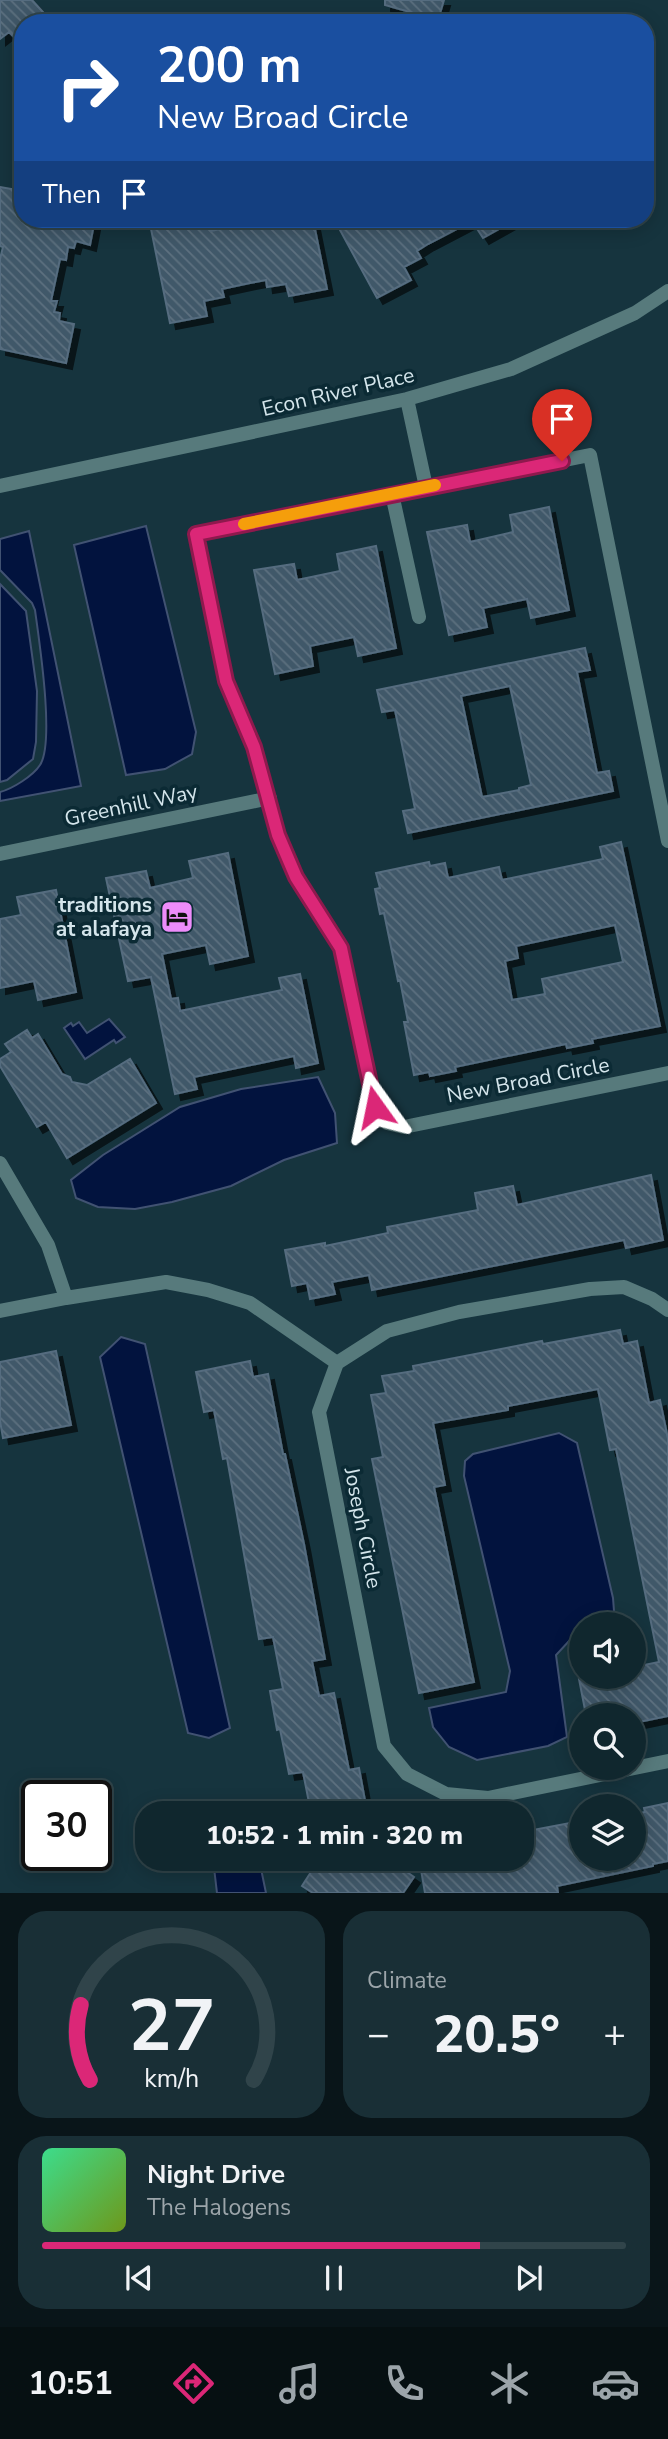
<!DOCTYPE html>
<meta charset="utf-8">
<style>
:root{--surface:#10272e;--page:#192f36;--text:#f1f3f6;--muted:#9ca5aa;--line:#30444a;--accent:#db2777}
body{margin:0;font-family:"Nunito Sans",sans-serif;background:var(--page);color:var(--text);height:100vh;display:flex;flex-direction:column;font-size:26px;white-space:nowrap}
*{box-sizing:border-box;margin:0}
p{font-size:23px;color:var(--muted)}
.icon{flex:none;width:38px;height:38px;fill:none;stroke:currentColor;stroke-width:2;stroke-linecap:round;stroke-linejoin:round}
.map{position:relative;height:1893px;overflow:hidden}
.details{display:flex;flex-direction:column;gap:18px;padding:18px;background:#091519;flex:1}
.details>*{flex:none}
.guide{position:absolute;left:14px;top:14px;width:640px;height:214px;border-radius:28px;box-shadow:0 4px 18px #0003,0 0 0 2px var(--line);background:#1a4fa0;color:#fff;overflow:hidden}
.fabs{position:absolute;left:569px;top:1612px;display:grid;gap:14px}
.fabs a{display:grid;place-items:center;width:77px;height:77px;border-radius:50%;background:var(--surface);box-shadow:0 4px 18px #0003,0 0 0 2px var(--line);font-size:35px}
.speed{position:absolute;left:21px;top:1780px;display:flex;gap:14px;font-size:35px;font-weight:700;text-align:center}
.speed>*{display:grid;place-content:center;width:91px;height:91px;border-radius:50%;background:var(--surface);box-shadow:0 4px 18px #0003,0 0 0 2px var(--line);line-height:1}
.speed .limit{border:4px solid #111;border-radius:10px;background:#fff;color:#111}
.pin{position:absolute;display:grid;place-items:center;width:60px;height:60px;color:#fff;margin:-72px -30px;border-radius:50% 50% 50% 0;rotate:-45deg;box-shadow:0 0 7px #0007}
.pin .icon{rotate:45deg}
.me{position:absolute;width:77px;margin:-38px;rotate:348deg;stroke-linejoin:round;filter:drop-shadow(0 0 5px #0008)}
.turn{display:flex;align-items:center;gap:24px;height:147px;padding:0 28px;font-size:32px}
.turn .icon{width:91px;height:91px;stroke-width:2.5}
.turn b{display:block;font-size:49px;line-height:60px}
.then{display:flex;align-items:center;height:66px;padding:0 28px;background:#0003;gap:14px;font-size:26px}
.big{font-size:52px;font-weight:800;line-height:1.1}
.details .tile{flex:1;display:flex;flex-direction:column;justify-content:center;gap:10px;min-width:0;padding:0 24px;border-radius:28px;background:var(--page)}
.details .dial{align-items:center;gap:0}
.dial svg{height:182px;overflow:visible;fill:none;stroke:var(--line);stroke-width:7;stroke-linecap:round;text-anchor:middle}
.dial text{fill:var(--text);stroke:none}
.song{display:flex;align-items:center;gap:21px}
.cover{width:84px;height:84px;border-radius:10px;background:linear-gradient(135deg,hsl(150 70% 55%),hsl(80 70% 35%))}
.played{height:7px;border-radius:4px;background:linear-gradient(90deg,var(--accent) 75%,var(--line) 75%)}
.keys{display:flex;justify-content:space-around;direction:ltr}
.heat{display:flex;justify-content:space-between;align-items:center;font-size:38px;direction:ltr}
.details .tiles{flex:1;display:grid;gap:18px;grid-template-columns:1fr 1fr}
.tile:last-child{grid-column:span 2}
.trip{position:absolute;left:135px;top:1801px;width:399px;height:70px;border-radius:28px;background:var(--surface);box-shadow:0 4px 18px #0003,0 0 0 2px var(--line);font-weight:800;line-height:70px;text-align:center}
.dock{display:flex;height:112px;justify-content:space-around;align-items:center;background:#061012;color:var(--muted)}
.dock .icon{width:49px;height:49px}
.dock .active{color:var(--accent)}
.dock b{font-size:32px;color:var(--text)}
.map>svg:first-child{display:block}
</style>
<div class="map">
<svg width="668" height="1893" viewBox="0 0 668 1893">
<defs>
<pattern id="building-back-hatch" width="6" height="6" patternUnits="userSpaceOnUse" patternTransform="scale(1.75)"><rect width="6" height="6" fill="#415869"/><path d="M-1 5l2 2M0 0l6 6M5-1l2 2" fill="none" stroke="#5c707f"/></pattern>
<filter id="shadow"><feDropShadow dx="6" dy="6" stdDeviation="0" flood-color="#0009"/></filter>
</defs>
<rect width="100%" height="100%" fill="#16343e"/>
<path fill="#02133e" stroke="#415272" stroke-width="2" d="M 146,526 L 196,732 L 192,754 L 165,769 L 126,775 L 74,545 Z
M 29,531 L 81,786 L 0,801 L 0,792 C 12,789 33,776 40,765 C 55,742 39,640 35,610 L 32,603 L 0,570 L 0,539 Z
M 0,584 L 26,611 L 37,691 L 36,742 L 33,759 L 7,780 L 0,782 Z
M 109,1019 L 125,1037 L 116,1043 L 114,1040 L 85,1059 L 64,1028 L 71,1023 L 73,1026 L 79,1022 L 87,1033 Z
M 318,1077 L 335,1113 L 337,1143 L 284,1160 L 231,1186 L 172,1202 L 135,1209 L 98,1207 L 76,1198 L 71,1180 L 103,1155 L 180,1107 L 241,1089 Z
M 121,1337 L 145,1344 L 230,1728 L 209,1738 L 188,1733 L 100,1357 Z
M 559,1433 L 577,1443 L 613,1598 L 615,1624 L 581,1624 L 581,1638 L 570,1640 L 556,1655 L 567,1737 L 548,1746 L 477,1760 L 449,1747 L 433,1727 L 429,1708 L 506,1692 L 510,1671 L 464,1476 L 465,1461 L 473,1454 Z
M 228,1802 L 247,1802 L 250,1813 L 214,1813 Z
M 213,1859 L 259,1859 L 266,1893 L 217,1893 Z"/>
<path fill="url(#building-back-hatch)" stroke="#556c7f" stroke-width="2" fill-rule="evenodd" filter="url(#shadow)" d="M 0,0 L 32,0 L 53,23 L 23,23 L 23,46 L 9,32 L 0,39 Z
M 385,0 L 444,0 L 438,20 L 385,5 Z
M 0,187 L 23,191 L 23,219 L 95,219 L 90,245 L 76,241 L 74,248 L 68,247 L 66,260 L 60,259 L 51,301 L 57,301 L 54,312 L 60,313 L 59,321 L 74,324 L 66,363 L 0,349 L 0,259 L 3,247 L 0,246 Z
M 149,219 L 190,219 L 191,223 L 199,222 L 200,229 L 211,226 L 211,231 L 254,222 L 253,219 L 313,219 L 327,289 L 289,296 L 286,284 L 267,287 L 266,280 L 250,283 L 222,289 L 224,297 L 204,301 L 207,316 L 170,323 Z
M 334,219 L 517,219 L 483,238 L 472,221 L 428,244 L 417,251 L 421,258 L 404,267 L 411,280 L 377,298 Z
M 549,507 L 569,610 L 531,618 L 527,599 L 483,608 L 487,627 L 449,635 L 427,532 L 467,525 L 470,542 L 513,532 L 510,515 Z
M 376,546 L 396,648 L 358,656 L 354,637 L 310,646 L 313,666 L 275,674 L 254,570 L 294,564 L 297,580 L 340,571 L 337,554 Z
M 585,648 L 590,670 L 577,672 L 597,773 L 609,771 L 613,791 L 408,833 L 403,811 L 415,809 L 395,710 L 382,712 L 377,690 ZM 510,686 L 531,785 L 519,788 L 519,790 L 482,797 L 461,696 Z
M 621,842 L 660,1026 L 592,1039 L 593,1043 L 567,1048 L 566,1044 L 455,1067 L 456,1071 L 430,1076 L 429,1072 L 414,1075 L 404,1022 L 408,1022 L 400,980 L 398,981 L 384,913 L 380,914 L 375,889 L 380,888 L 376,873 L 429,862 L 430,866 L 445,863 L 448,878 L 499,867 L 502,880 L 603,859 L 600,847 ZM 615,925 L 623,962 L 542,979 L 545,994 L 512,1000 L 505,961 L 518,958 L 516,946 Z
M 228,853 L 248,956 L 210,964 L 206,945 L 162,954 L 171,999 L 178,998 L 180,1011 L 282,990 L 279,978 L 300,974 L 318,1063 L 296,1068 L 294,1056 L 194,1077 L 197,1089 L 175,1094 L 151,977 L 128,981 L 106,878 L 146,871 L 150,888 L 193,878 L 189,861 Z
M 56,890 L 76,992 L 38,1000 L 34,981 L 0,988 L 0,919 L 21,915 L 17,897 Z
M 27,1030 L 32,1038 L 38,1034 L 62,1074 L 70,1077 L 72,1082 L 87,1085 L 130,1059 L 156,1103 L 67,1158 L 46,1122 L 37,1127 L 0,1066 L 0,1059 L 11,1052 L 5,1044 Z
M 651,1175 L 663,1240 L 626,1248 L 624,1240 L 372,1290 L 369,1275 L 332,1282 L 335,1294 L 310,1299 L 307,1283 L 292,1286 L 285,1250 L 325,1243 L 325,1246 L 388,1233 L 387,1227 L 478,1210 L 475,1193 L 513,1186 L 517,1205 Z
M 620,1330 L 623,1344 L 637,1341 L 649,1403 L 660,1400 L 668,1439 L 668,1716 L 634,1723 L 634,1715 L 586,1715 L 579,1679 L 594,1676 L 634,1676 L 634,1667 L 659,1662 L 616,1449 L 610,1450 L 598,1389 L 508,1406 L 508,1410 L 433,1423 L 445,1485 L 434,1487 L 474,1682 L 419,1693 L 372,1459 L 383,1457 L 371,1395 L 386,1393 L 382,1376 L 414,1371 L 413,1366 L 542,1341 L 543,1344 Z
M 56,1351 L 71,1425 L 3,1438 L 0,1421 L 0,1362 Z
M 250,1361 L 253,1377 L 268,1374 L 283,1454 L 285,1454 L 304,1544 L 325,1659 L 312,1661 L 319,1696 L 334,1693 L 349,1770 L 359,1768 L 366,1806 L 331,1813 L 311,1813 L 303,1772 L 289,1774 L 280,1729 L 277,1730 L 270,1691 L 283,1689 L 273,1637 L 259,1639 L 227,1458 L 223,1459 L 214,1410 L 204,1412 L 196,1372 Z
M 668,1803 L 668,1861 L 653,1864 L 653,1866 L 557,1886 L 558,1893 L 425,1893 L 419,1858 L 522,1858 L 522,1832 L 581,1821 L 581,1858 L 634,1858 L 634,1814 L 645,1812 L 644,1808 Z
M 320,1858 L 387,1858 L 414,1877 L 403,1893 L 313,1893 L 302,1886 Z"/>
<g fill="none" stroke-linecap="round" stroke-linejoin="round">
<path stroke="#577a7c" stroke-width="14" d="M 407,399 L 426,487
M 0,486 L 407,399 L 511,369 L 635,313 L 668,291
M 392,494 L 419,617
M 668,841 L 590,455 L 196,534 L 226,680 L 254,747 L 278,835 L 296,877 L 341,948 L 375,1107 L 387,1123 L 404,1127 L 668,1073
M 0,854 L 270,798
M 0,1163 L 48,1245 L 66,1298
M 668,1310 L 652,1299 L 624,1287 L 590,1289 L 459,1312 L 387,1331 L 337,1363 L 319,1412 L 384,1746 L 407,1774 L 446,1794 L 488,1798 L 668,1761
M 0,1311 L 66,1298 L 166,1282 L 208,1290 L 250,1303 L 337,1363"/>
</g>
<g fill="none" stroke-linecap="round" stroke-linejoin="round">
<defs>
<path id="route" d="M 375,1107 L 341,948 L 296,877 L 278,835 L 254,747 L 226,681 L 196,534 L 562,461"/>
</defs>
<use href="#route" stroke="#8e194d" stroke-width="18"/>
<use href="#route" stroke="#db2777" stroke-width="12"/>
<path stroke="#f59e0b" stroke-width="12" d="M 244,524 L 435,485"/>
</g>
<defs>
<symbol id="hotel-square" viewBox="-11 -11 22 22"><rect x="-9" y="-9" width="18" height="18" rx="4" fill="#ed8cfa" stroke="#0b2a34"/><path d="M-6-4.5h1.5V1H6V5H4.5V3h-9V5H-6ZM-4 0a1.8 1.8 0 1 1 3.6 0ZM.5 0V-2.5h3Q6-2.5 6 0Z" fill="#111"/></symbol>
</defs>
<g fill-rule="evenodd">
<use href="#hotel-square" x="158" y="898" width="38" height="38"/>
</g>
<g text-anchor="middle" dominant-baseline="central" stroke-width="7" stroke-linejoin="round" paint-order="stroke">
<g font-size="21" fill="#d4e5eb" stroke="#0b2a34">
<text transform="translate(338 392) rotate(-13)">Econ River Place</text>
<text transform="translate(131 805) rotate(-12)">Greenhill Way</text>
<text transform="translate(528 1080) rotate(-11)">New Broad Circle</text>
<text transform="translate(363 1528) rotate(79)">Joseph Circle</text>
</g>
<g font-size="21" font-weight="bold" fill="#d4e5eb" stroke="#0b2a34" text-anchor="end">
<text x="152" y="905">traditions<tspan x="152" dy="24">at alafaya</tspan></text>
</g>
</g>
</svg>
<div class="fabs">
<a><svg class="icon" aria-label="sound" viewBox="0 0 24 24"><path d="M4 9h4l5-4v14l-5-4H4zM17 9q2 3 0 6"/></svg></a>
<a><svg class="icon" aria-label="search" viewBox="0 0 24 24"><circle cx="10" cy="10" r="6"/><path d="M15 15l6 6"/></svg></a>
<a><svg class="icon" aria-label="layers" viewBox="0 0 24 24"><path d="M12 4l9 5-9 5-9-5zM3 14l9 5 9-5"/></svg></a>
</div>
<div class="speed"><div class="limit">30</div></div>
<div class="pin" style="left:562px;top:461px;background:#d93025"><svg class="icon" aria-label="arrive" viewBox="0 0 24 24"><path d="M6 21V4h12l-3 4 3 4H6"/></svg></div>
<svg class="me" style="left:375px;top:1107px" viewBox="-20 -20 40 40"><path d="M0-17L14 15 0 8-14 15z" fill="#db2777" stroke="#fff" stroke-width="4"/></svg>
<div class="trip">10:52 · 1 min · 320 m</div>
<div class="guide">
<div class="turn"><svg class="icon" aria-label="right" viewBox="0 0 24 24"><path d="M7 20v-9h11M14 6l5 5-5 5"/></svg><div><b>200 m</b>New Broad Circle</div></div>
<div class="then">Then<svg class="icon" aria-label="arrive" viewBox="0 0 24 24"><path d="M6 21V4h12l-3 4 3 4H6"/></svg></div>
</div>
</div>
<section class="details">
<div class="tiles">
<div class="tile dial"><svg viewBox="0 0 100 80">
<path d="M14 69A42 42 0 1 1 86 69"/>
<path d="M14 69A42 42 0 0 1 10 36" stroke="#db2777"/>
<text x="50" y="56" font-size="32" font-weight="700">27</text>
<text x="50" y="72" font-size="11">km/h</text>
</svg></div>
<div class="tile"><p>Climate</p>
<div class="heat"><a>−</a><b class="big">20.5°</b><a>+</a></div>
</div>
<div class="tile">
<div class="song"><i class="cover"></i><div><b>Night Drive</b><p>The Halogens</p></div></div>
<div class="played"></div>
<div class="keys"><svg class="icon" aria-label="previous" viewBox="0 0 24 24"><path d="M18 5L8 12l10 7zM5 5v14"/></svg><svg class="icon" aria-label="pause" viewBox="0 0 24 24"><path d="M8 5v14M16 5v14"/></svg><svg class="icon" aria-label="next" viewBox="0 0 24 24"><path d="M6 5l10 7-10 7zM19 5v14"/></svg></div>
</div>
</div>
</section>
<nav class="dock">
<b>10:51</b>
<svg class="icon active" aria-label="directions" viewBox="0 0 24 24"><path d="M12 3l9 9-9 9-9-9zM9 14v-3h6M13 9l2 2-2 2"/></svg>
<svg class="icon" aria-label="music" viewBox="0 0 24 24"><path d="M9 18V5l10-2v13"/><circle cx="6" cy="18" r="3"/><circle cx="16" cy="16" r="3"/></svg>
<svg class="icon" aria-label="phone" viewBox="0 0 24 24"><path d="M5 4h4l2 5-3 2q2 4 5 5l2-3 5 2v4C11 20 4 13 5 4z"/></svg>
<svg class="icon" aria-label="climate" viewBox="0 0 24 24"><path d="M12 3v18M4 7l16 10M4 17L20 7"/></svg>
<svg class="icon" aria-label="car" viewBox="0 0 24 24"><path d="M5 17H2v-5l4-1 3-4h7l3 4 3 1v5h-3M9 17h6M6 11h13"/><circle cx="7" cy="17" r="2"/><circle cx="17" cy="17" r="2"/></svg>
</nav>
